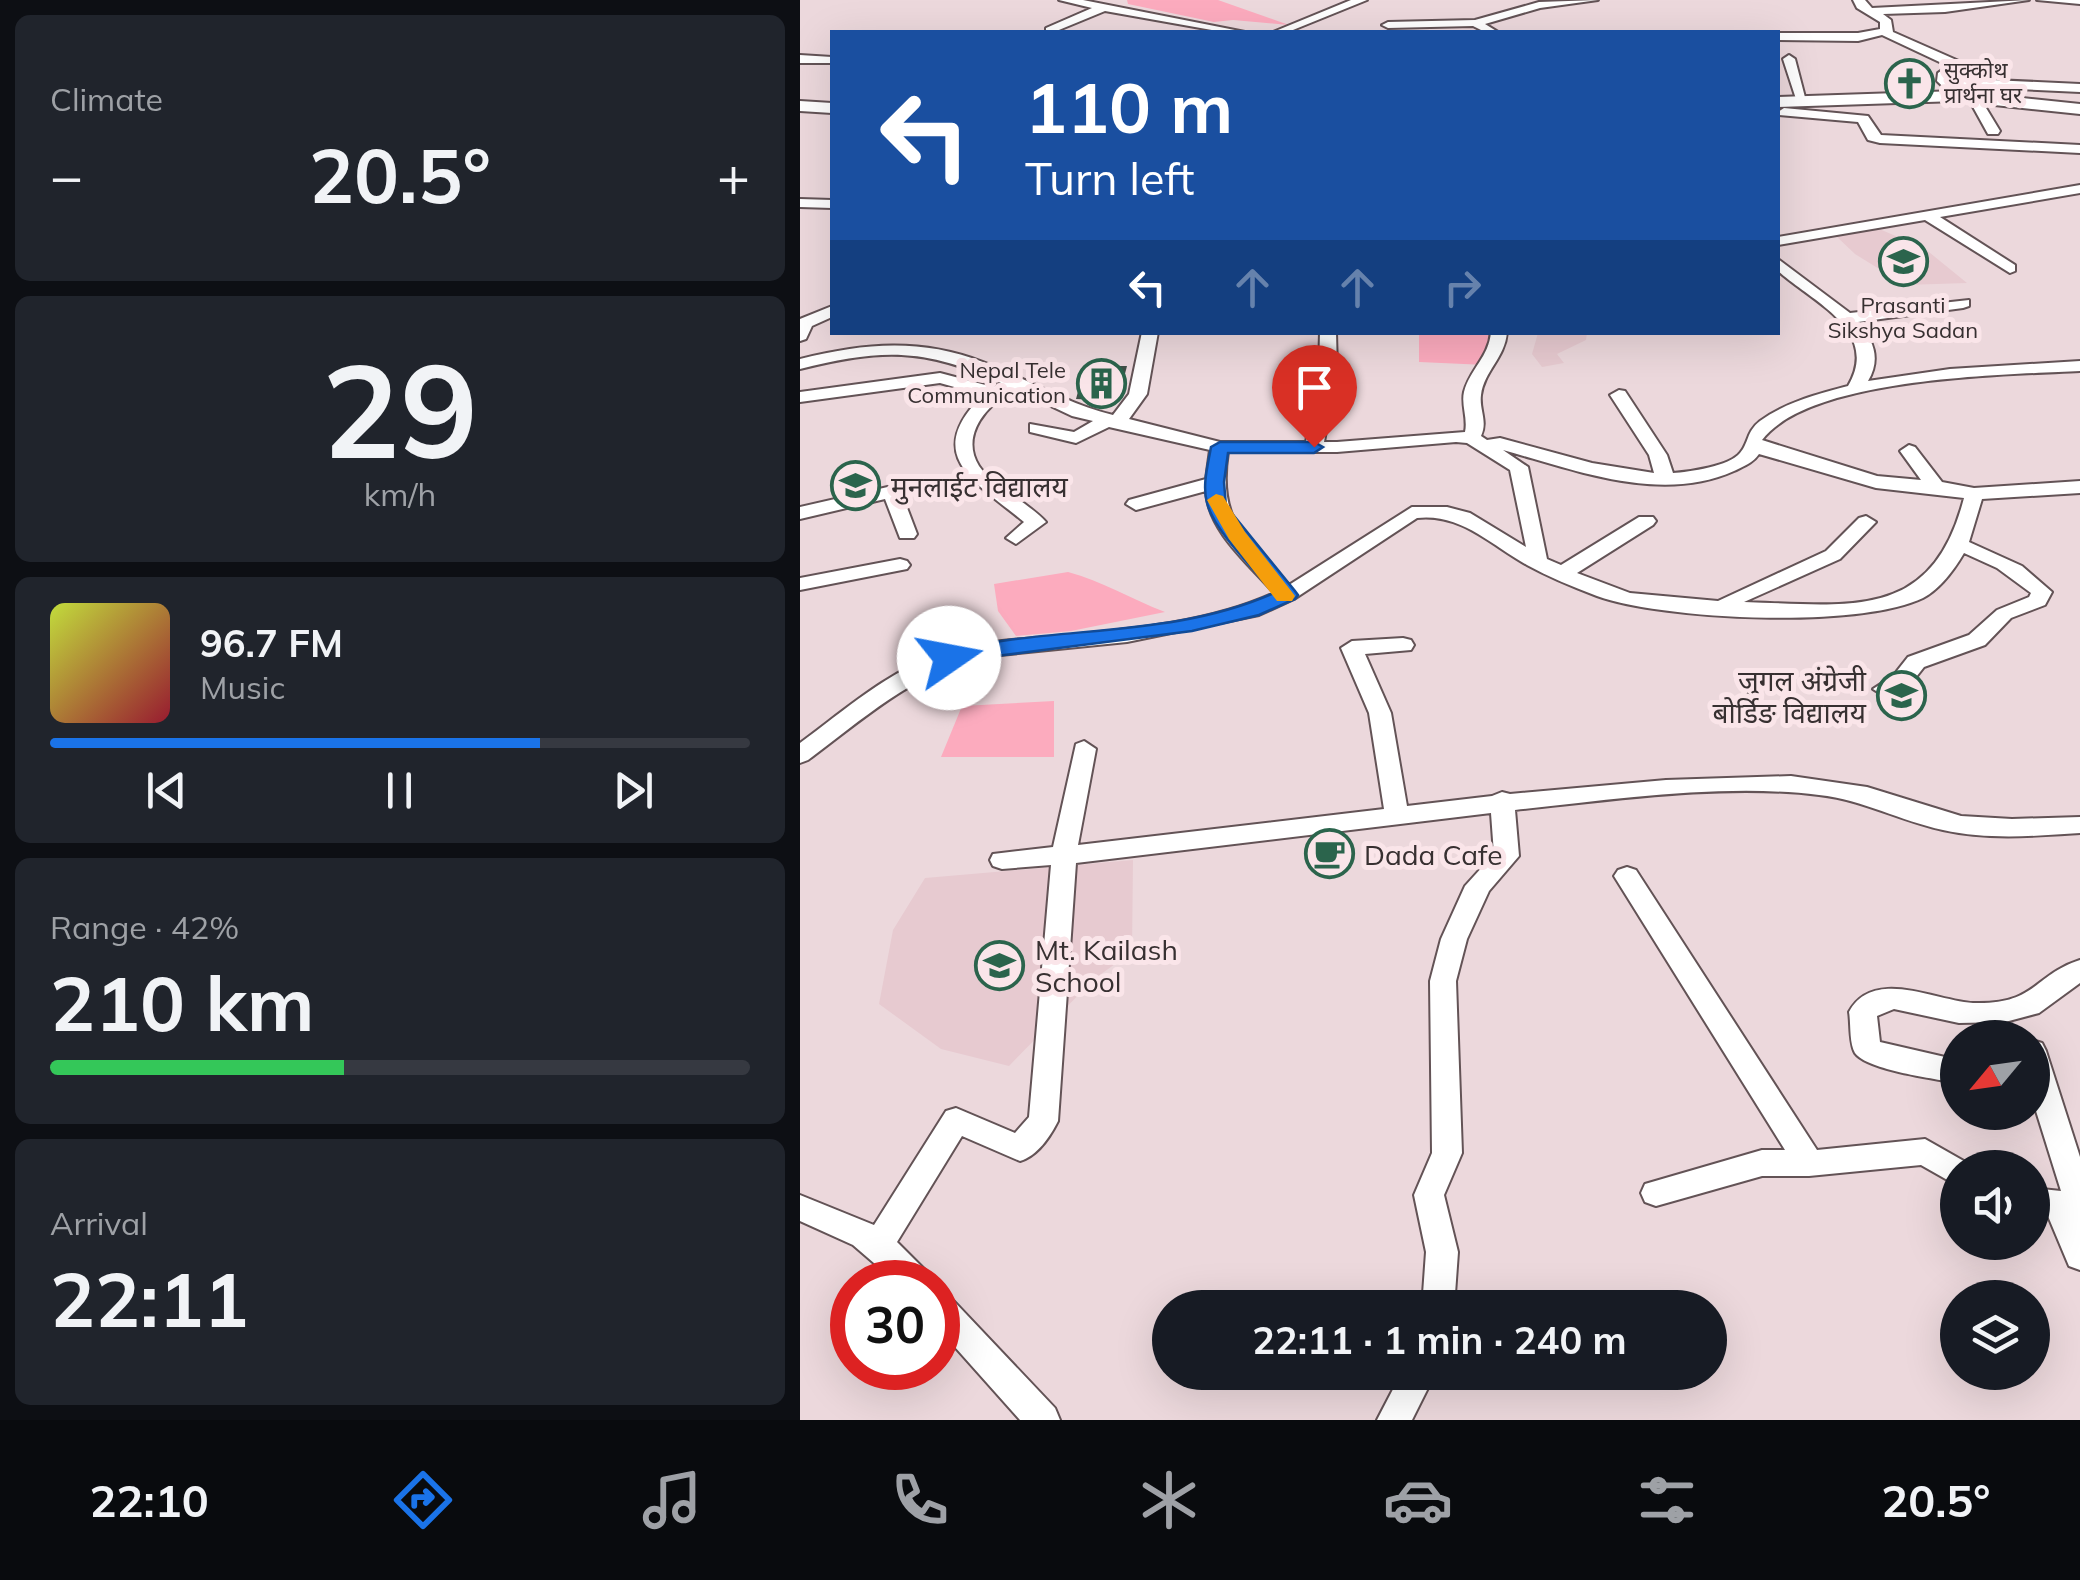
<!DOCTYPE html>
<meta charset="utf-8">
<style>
:root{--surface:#171b24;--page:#20242c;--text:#f1f3f6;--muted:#9ea1a6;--line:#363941;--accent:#1a73e8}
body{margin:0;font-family:Mulish,"Noto Sans Devanagari",sans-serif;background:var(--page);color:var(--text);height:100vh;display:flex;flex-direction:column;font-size:38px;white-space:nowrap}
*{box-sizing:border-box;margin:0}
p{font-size:32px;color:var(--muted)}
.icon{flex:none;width:55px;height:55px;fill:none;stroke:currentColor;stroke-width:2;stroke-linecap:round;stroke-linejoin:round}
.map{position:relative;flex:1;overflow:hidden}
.side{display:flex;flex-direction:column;gap:15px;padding:15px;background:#0d0f14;width:800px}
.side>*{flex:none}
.banner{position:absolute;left:30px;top:30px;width:950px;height:305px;border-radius:0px;box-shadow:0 10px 40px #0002;background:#1a4fa0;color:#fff;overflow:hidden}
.needle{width:65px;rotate:241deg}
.buttons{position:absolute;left:1140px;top:1020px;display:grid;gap:20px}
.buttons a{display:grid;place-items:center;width:110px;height:110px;border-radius:50%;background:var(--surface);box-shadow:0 10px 40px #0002;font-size:50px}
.speed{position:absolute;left:30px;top:1260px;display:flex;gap:20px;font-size:50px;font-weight:700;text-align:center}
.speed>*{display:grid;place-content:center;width:130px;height:130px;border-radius:50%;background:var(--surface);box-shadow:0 10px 40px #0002;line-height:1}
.speed .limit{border:15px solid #d22;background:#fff;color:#111}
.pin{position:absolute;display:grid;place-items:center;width:85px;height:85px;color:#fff;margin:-102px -42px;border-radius:50% 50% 50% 0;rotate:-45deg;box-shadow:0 0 10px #0007}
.pin .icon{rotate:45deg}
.me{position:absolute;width:110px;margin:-55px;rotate:78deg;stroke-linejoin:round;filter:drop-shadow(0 0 8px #0008)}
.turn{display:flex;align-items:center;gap:35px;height:210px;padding:0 30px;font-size:45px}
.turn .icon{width:130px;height:130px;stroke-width:2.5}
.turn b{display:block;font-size:70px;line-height:85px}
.lanes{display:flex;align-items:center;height:95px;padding:0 30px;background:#0003;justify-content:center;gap:50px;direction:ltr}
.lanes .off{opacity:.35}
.big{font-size:75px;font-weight:700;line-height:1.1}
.side .tile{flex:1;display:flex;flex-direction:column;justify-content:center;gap:15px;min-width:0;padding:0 35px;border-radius:15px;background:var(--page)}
.side .dial{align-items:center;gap:0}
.dial b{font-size:130px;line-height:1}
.song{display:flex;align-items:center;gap:30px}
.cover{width:120px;height:120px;border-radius:15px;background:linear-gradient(135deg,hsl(70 70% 55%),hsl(350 70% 35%))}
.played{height:10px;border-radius:5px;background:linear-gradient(90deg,var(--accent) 70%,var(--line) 70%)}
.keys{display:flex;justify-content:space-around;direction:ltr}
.heat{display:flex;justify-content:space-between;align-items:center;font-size:55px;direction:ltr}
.charge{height:15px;border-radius:8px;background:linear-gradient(90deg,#34c759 42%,var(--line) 0)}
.trip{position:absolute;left:352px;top:1290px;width:575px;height:100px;border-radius:50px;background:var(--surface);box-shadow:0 10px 40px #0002;font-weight:700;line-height:100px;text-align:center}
.dock{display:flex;height:160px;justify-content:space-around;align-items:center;background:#090b0e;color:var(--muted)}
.dock .icon{width:70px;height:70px}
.dock .active{color:var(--accent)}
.dock b{font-size:45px;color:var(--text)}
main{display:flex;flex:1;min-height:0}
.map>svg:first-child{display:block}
</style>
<main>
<section class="side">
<div class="tile"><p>Climate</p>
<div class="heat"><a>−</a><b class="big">20.5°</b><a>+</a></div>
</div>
<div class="tile dial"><b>29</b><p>km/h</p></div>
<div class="tile">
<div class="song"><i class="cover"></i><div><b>96.7 FM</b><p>Music</p></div></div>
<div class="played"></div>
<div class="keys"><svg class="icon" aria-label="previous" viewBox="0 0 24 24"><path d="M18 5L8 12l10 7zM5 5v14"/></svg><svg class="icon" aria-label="pause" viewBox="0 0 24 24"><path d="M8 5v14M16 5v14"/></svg><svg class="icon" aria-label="next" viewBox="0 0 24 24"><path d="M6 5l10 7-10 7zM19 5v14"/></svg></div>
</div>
<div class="tile"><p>Range · 42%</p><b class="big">210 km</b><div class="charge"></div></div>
<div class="tile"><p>Arrival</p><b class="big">22:11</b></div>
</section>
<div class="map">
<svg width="1280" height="1420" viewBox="0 0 1280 1420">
<rect width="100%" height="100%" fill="#ecd8dc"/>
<path fill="#e7cad0" d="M 1077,228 L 1124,248 L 1167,283 L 1105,285 L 1055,254 L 1035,235 Z
M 738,333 L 738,332 L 787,333 L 786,340 L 757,354 L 764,363 L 742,367 L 732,354 Z
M 333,860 L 332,952 L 294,979 L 209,1066 L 141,1049 L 79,1004 L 93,930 L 125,878 Z"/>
<path fill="#fcabbe" d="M 327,0 L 418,0 L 489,25 L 433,20 L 414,22 L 328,4 Z
M 619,333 L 692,333 L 686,365 L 619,362 Z
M 268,572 C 302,581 331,599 365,612 L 271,631 L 216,636 L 198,611 L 194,584 Z
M 254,701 L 254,757 L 141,757 L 162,706 Z"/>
<path fill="#3f4f47" d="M 285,366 L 327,366 L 318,401 L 276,399 Z"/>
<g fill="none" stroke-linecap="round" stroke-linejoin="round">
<defs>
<path id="minor" d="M 259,0 L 283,0 L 445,32 L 423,32 L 305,11 L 254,32 L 246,32 L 246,28 L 292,8 Z
M 551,0 L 567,0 L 488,32 L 473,32 Z
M 798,0 L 740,8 L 685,24 L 698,32 L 685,32 L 673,26 L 588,28 L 582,25 L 588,22 L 675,20 L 739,2 Z
M 1053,0 L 1065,0 L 1072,8 L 1229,0 L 1145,12 L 1083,14 L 1091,20 L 1093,32 L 1161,62 L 1161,68 L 1150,78 L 1280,84 L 1280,92 L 1156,86 L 1163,96 L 1157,100 L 1137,81 L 1138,73 L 1148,66 L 1082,35 L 1058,41 L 978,40 L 978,33 L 1058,33 L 1080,29 L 1080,22 L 1057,8 Z
M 1237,0 L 1280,0 L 1280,4 Z
M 0,55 L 32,57 L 32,63 L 0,63 Z
M 989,55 L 995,59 L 1007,105 L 997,102 L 983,59 Z
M 1169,93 L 1177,93 L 1200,131 L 1198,134 L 1188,134 L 1167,96 Z
M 984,108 L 1068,116 L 1081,135 L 1280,145 L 1280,153 L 1080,143 L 1068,140 L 1058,122 L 979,115 L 978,112 Z
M 1280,185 L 1280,193 L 1140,217 L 1215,265 L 1215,271 L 1210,273 L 1125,220 L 978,245 L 978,237 Z
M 0,199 L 32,200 L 32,208 L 0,207 Z
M 978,259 L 1050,313 L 1169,300 L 1169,306 L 1163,308 L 1058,322 C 1074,341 1081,359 1068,381 L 1150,369 L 1280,361 L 1280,371 C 1204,375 1010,377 962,440 L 1077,476 L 1121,480 L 1100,451 L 1109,445 L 1115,447 L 1142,482 L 1174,488 L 1280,481 L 1280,493 L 1182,499 L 1169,542 L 1222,566 L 1252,592 L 1245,605 L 1211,618 L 1185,645 L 1124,667 L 1109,686 L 1084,696 L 1073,689 L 1093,676 L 1108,657 L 1169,635 L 1197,610 L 1229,597 L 1231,593 L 1197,568 L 1164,553 C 1154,570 1140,589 1123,598 C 1059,629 864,620 797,596 C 773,587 749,577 727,565 C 691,545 661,513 617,518 L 494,599 L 459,615 L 327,642 L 180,657 C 112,674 63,719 8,760 L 0,763 L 0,743 C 45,710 88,671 142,653 C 176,641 213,640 249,637 C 323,630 406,624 474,593 C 449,564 408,531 406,491 L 336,510 L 326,504 L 329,500 L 406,479 L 410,450 L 309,427 L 276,443 L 230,432 L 230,424 L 274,432 L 293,421 L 272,416 L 215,389 C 189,403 159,434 179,466 C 190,483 230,504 246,522 L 216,544 L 206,538 L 224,522 C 176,482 121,456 183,395 L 140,383 L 0,402 L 0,392 L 140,373 L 193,387 L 201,383 C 124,347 80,349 0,369 L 0,359 C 64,343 121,338 183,362 C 228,379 267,404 313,415 L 329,394 L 342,332 L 358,332 L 347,394 L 329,419 L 420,442 L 506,442 L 519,371 L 520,332 L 536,332 L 537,371 L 524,442 L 537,442 L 665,432 C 668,418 661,405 664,392 C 670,369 689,357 691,332 L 707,332 C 705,358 684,371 681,395 C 679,410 688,421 681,436 L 687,440 L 700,438 L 792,463 L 854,473 L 849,455 L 810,395 L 819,390 L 825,391 L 867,455 L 873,473 C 889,472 930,466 940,453 C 949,443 946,432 960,421 C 986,402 1018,394 1048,386 C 1081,331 1013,302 978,271 ZM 656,442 L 667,443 L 710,470 L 726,547 L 670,513 L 647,507 L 612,507 L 489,585 C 446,537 417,522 428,452 L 537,452 ZM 703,450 C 775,470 861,504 934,471 C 944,466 953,463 959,454 L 1076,488 L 1164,498 C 1132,622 1051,605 944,602 L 1040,559 L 1076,522 L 1066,516 L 1059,518 L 1026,551 L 918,601 L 830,593 L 777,573 L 853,525 L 856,521 L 853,517 L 839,517 L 761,565 L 747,559 L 728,467 Z
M 32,306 L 32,317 L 12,326 L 6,339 L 0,341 L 0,319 Z
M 92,486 L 101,492 L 117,534 L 114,538 L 100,538 L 85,499 L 0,519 L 0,507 Z
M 100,559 L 107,561 L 110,565 L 107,569 L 0,590 L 0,578 Z
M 603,638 L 611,640 L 614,645 L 611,650 L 565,654 L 591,713 L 607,806 L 692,796 L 702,792 L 710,794 L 866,780 L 991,776 L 1067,787 L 1161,816 L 1212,819 L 1280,817 L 1280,833 C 1235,836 1188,840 1143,830 C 1100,821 1064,800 1019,795 C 922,783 812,800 715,810 L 719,856 L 689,891 L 667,939 L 656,981 L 662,1153 L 644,1195 L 658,1252 L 654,1308 L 622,1308 L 626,1252 L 614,1195 L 632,1153 L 630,981 L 641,939 L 665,886 L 694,854 L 691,813 L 276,863 L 258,1121 C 250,1137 237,1156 220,1161 L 162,1136 L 97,1242 L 127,1272 L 132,1282 L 96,1282 L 53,1245 L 0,1221 L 0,1195 L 74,1225 L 146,1111 L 156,1108 L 215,1133 L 229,1117 L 251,865 L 202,869 L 193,866 L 190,860 L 193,854 L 253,847 L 276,744 L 284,741 L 296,749 L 278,845 L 584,809 L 569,713 L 541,648 L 552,641 Z
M 827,867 L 836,870 L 1017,1150 L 1125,1139 L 1169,1164 L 1170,1168 L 1158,1168 L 1158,1186 L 1121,1165 L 1009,1176 L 962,1176 L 856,1206 L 845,1202 L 841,1193 L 845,1184 L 962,1150 L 985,1150 L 814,876 L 818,870 Z
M 1280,960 L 1280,983 L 1239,1013 L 1205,1022 L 1159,1023 L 1094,1009 L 1077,1016 L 1080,1042 L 1158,1060 L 1158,1083 C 1136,1079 1067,1070 1055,1053 C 1049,1043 1051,1023 1049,1012 C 1073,967 1136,1001 1173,1003 C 1237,1005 1233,975 1280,960 Z
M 1232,1040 L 1242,1043 L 1246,1051 L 1280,1157 L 1280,1270 L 1269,1266 L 1248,1216 L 1232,1214 L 1232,1188 L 1261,1191 L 1232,1098 Z
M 138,1291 L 149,1296 L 255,1408 L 260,1420 L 220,1420 L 138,1328 Z
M 602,1372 L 636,1372 L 612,1420 L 577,1420 Z"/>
<path id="major" d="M 1157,91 L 1280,104 L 1280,114 L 1157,101 L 978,107 L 978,97 Z
M 0,101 L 32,103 L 32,113 L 0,111 Z"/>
</defs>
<use href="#minor" stroke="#635356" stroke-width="4"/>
<use href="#major" stroke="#635356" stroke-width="4"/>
<use href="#minor" fill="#fff" fill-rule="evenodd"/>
<use href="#major" fill="#fff" fill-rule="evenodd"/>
</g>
<path fill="#1a73e8" stroke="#114b97" stroke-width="2.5" d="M 420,442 L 514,442 L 523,447 L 514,453 L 428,453 L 424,482 L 426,506 L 495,591 L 498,595 L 495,599 L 459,615 L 392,631 L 141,663 L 138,658 L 141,653 C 250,624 369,640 474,593 C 455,570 414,531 407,503 C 402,485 408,465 411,447 Z"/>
<path fill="#f59e0b" d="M 416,494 L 423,496 L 445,532 L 492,592 L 495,596 L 492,601 L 477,601 L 429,539 L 407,500 Z"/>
<defs>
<symbol id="church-ring" viewBox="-11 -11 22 22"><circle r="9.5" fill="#fae5e9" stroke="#2b644c" stroke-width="1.5"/><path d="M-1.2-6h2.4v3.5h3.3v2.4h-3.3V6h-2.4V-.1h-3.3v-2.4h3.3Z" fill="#2b644c"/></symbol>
<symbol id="school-ring" viewBox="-11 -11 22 22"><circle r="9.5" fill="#fae5e9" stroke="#2b644c" stroke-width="1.5"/><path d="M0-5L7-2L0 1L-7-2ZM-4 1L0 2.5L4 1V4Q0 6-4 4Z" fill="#2b644c"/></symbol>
<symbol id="building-ring" viewBox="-11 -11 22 22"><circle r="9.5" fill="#fae5e9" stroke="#2b644c" stroke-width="1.5"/><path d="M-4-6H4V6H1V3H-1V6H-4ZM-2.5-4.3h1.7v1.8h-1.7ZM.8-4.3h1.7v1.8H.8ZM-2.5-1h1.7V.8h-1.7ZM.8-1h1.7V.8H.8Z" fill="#2b644c"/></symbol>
<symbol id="cafe-ring" viewBox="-11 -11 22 22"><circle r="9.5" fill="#fae5e9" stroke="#2b644c" stroke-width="1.5"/><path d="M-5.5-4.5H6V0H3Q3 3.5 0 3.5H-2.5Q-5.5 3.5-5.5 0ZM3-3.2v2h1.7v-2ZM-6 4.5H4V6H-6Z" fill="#2b644c"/></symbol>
</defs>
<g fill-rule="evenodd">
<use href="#church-ring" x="1082" y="56" width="55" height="55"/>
<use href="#school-ring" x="1076" y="234" width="55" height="55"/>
<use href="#building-ring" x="274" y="356" width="55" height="55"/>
<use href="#school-ring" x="28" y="458" width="55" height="55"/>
<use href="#school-ring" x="1074" y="668" width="55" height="55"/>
<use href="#cafe-ring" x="502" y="826" width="55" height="55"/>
<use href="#school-ring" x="172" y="938" width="55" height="55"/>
</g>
<g text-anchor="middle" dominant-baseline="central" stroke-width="10" stroke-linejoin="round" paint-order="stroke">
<g font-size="22" fill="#373031" stroke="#fae5e9" text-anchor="start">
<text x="1144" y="70">सुक्कोथ<tspan x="1144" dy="25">प्रार्थना घर</tspan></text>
<text x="1103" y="305" text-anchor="middle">Prasanti<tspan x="1103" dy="25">Sikshya Sadan</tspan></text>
<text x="266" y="370" text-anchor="end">Nepal Tele<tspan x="266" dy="25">Communication</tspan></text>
</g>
<g font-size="28" fill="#373031" stroke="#fae5e9" text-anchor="start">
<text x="91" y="486">मुनलाईट विद्यालय</text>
<text x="1066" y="680" text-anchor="end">जुगल अंग्रेजी<tspan x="1066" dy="32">बोर्डिङ विद्यालय</tspan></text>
<text x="564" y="854">Dada Cafe</text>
<text x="235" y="949">Mt. Kailash<tspan x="235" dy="32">School</tspan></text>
</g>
</g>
</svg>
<div class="buttons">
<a><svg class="needle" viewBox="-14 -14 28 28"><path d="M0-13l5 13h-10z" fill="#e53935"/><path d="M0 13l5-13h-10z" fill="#9ea1a6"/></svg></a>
<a><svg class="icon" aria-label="sound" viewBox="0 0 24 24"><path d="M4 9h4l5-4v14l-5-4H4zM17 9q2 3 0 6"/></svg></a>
<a><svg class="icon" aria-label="layers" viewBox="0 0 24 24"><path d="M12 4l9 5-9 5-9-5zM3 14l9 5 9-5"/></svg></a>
</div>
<div class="speed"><div class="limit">30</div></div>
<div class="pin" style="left:514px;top:447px;background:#d93025"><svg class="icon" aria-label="arrive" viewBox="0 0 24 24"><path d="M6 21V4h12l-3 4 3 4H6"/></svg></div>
<svg class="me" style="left:149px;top:658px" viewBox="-20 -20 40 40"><circle r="19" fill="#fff"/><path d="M0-13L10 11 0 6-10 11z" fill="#1a73e8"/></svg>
<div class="trip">22:11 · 1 min · 240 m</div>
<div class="banner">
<div class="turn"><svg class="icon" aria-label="left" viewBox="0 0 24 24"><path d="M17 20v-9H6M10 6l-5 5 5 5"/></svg><div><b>110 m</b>Turn left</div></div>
<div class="lanes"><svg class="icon" aria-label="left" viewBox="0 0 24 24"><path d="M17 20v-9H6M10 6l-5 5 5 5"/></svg><svg class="icon off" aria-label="ahead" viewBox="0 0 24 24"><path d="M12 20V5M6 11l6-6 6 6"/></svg><svg class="icon off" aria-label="ahead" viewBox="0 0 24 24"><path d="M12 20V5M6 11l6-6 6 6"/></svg><svg class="icon off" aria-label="right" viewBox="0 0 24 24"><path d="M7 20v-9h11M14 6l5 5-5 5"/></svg></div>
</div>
</div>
</main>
<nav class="dock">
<b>22:10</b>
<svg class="icon active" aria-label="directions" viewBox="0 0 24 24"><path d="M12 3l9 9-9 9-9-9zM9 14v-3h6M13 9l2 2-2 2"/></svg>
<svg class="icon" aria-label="music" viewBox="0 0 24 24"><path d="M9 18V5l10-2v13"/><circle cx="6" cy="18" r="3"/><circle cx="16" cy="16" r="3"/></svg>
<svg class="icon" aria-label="phone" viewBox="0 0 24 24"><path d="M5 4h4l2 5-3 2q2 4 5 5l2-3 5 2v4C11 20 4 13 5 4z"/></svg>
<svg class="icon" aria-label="climate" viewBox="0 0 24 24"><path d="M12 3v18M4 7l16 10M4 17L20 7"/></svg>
<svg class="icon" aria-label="car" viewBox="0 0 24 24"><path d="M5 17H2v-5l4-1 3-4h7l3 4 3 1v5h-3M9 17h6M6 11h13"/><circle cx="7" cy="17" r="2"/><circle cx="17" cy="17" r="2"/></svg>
<svg class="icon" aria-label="filters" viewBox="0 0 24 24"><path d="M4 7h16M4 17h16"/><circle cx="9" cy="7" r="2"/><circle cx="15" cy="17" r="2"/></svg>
<b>20.5°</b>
</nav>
